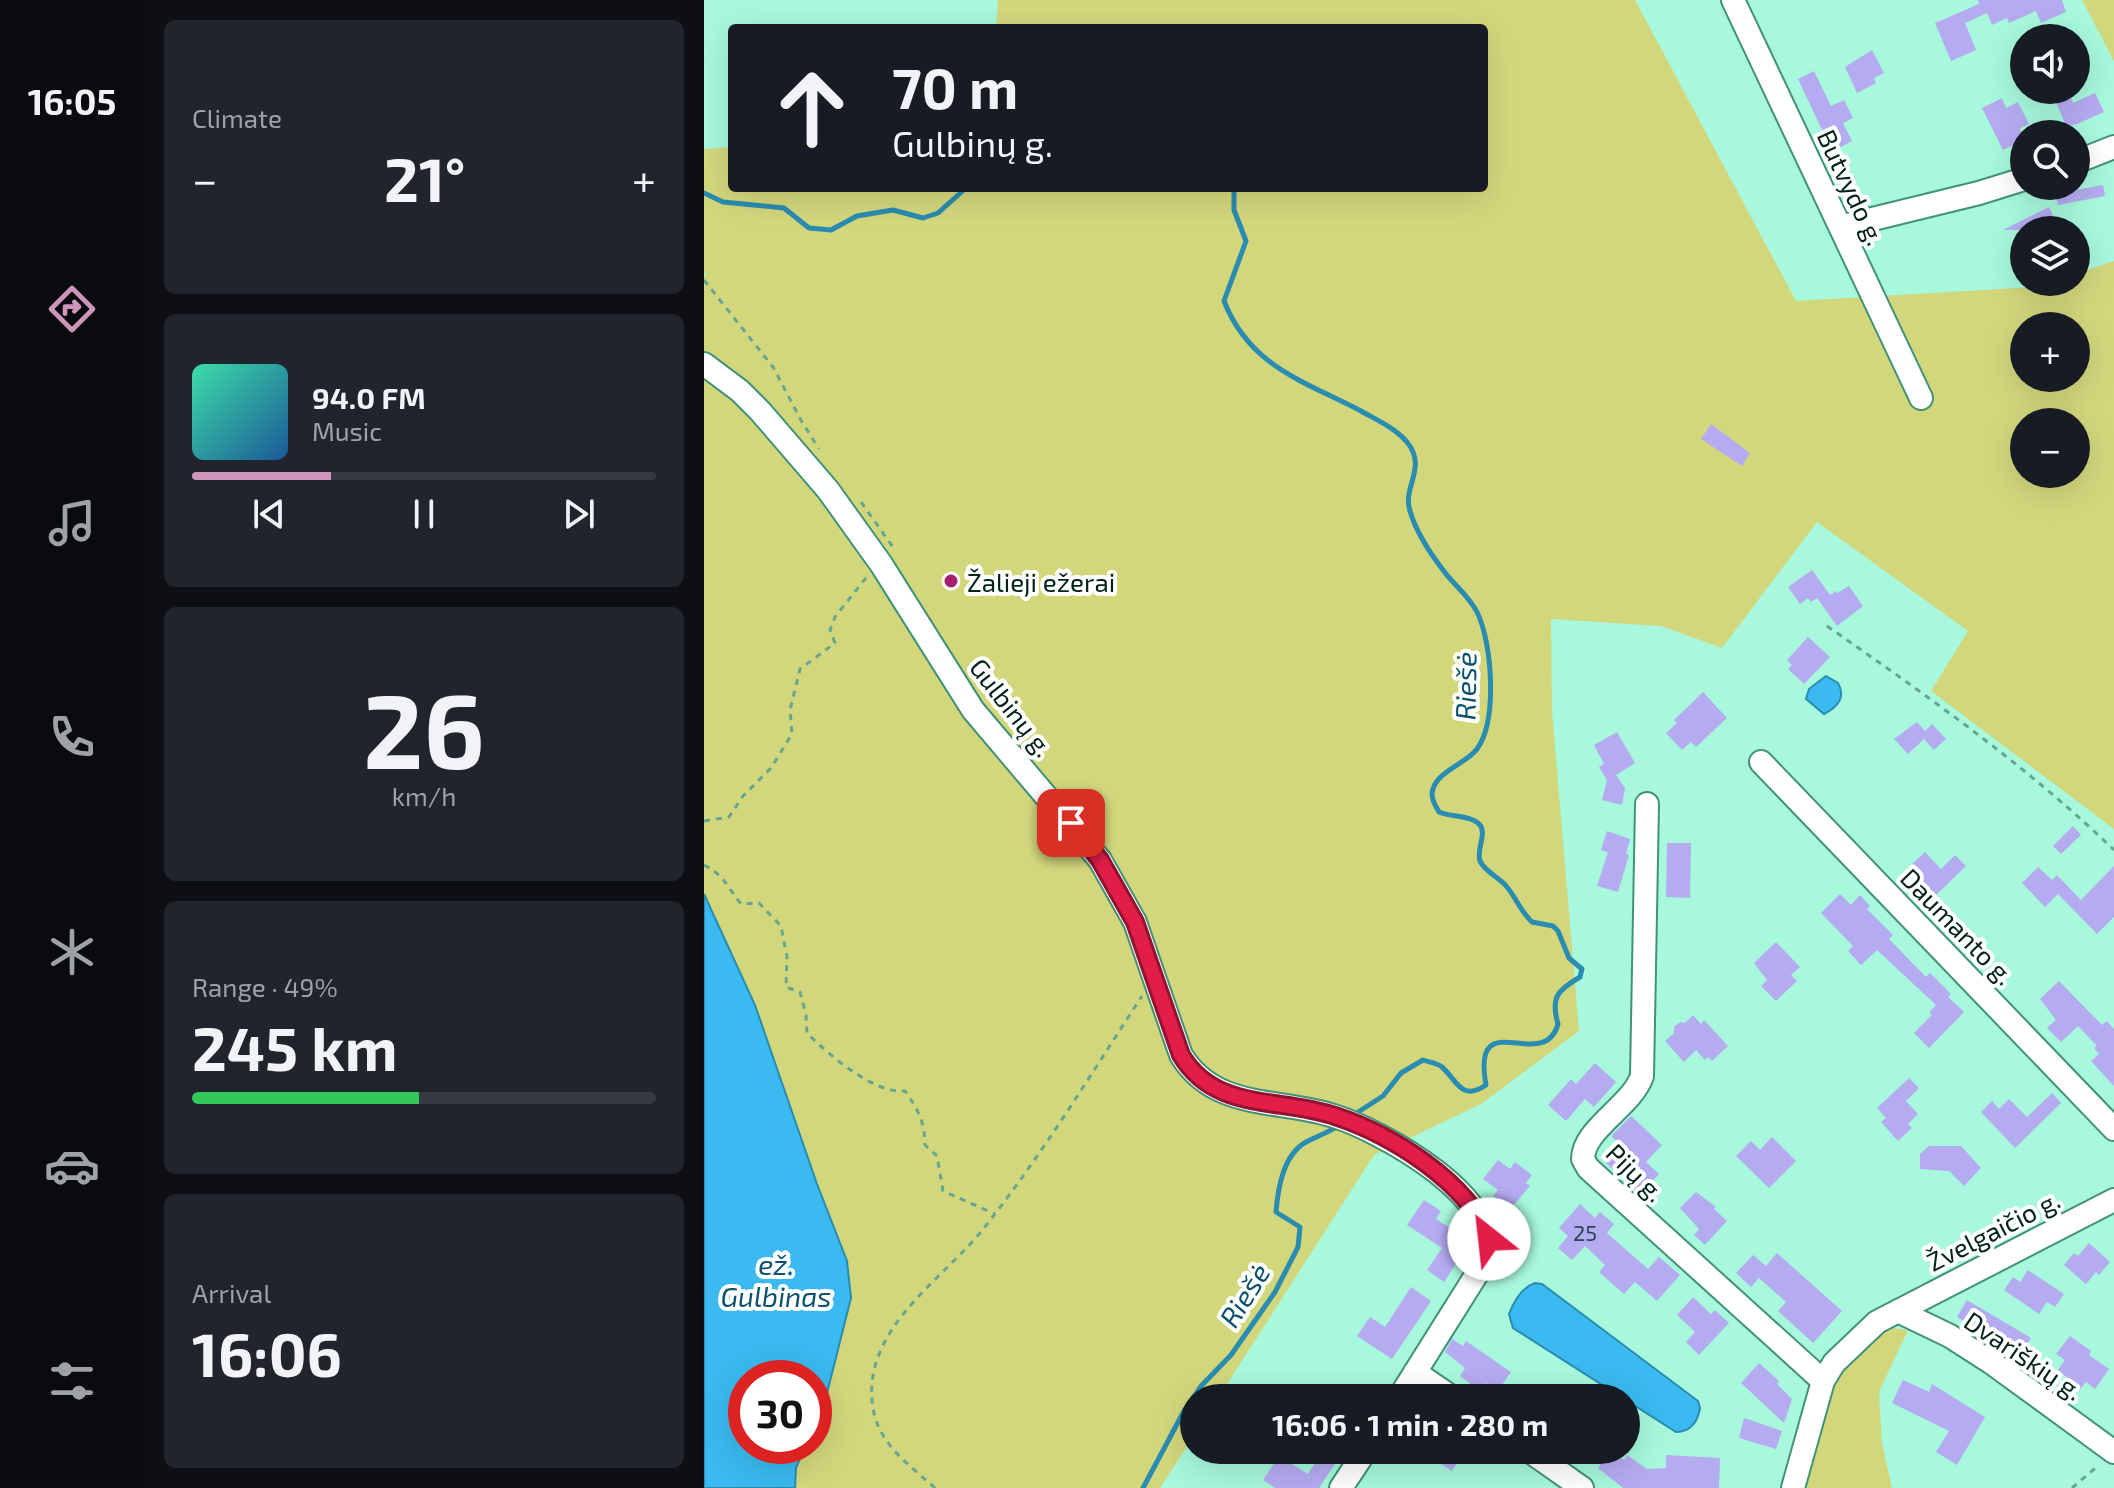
<!DOCTYPE html>
<meta charset="utf-8">
<style>
:root{--surface:#171b24;--page:#20242c;--text:#f1f3f6;--muted:#9ea1a6;--line:#363941;--accent:#cf94b9}
body{margin:0;font-family:"Exo 2",sans-serif;background:var(--page);color:var(--text);height:100vh;display:flex;flex-direction:column;font-size:30px;white-space:nowrap}
*{box-sizing:border-box;margin:0}
p{font-size:26px;color:var(--muted)}
.icon{flex:none;width:44px;height:44px;fill:none;stroke:currentColor;stroke-width:2;stroke-linecap:round;stroke-linejoin:round}
.map{position:relative;flex:1;overflow:hidden}
.side{display:flex;flex-direction:column;gap:20px;padding:20px;background:#0d0f14;width:560px}
.side>*{flex:none}
.top-card{position:absolute;left:24px;top:24px;width:760px;height:168px;border-radius:8px;box-shadow:0 8px 32px #0002;background:#171b24;color:var(--text);overflow:hidden}
.fabs{position:absolute;left:1306px;top:24px;display:grid;gap:16px}
.fabs a{display:grid;place-items:center;width:80px;height:80px;border-radius:50%;background:var(--surface);box-shadow:0 8px 32px #0002;font-size:40px}
.speed{position:absolute;left:24px;top:1360px;display:flex;gap:16px;font-size:40px;font-weight:700;text-align:center}
.speed>*{display:grid;place-content:center;width:104px;height:104px;border-radius:50%;background:var(--surface);box-shadow:0 8px 32px #0002;line-height:1}
.speed .limit{border:12px solid #d22;background:#fff;color:#111}
.pin{position:absolute;display:grid;place-items:center;width:68px;height:68px;color:#fff;margin:-34px;border-radius:16px;box-shadow:0 4px 12px #0006}
.me{position:absolute;width:88px;margin:-44px;rotate:331deg;stroke-linejoin:round;filter:drop-shadow(0 0 6px #0008)}
.turn{display:flex;align-items:center;gap:28px;height:168px;padding:0 32px;font-size:36px}
.turn .icon{width:104px;height:104px;stroke-width:2.5}
.turn b{display:block;font-size:56px;line-height:68px}
.big{font-size:60px;font-weight:700;line-height:1.1}
.side .tile{flex:1;display:flex;flex-direction:column;justify-content:center;gap:12px;min-width:0;padding:0 28px;border-radius:12px;background:var(--page)}
.side .dial{align-items:center;gap:0}
.dial b{font-size:104px;line-height:1}
.song{display:flex;align-items:center;gap:24px}
.cover{width:96px;height:96px;border-radius:12px;background:linear-gradient(135deg,hsl(160 70% 55%),hsl(210 70% 35%))}
.played{height:8px;border-radius:4px;background:linear-gradient(90deg,var(--accent) 30%,var(--line) 30%)}
.keys{display:flex;justify-content:space-around;direction:ltr}
.heat{display:flex;justify-content:space-between;align-items:center;font-size:44px;direction:ltr}
.charge{height:12px;border-radius:6px;background:linear-gradient(90deg,#34c759 49%,var(--line) 0)}
.trip{position:absolute;left:476px;top:1384px;width:460px;height:80px;border-radius:40px;background:var(--surface);box-shadow:0 8px 32px #0002;font-weight:700;line-height:80px;text-align:center}
main{display:flex;flex:1;min-height:0}
.tabs{display:flex;flex-direction:column;width:144px;justify-content:space-around;align-items:center;background:#090b0e;color:var(--muted)}
.tabs .icon{width:56px;height:56px}
.tabs .active{color:var(--accent)}
.tabs b{font-size:36px;color:var(--text)}
.map>svg:first-child{display:block}
</style>
<main>
<nav class="tabs">
<b>16:05</b>
<svg class="icon active" aria-label="directions" viewBox="0 0 24 24"><path d="M12 3l9 9-9 9-9-9zM9 14v-3h6M13 9l2 2-2 2"/></svg>
<svg class="icon" aria-label="music" viewBox="0 0 24 24"><path d="M9 18V5l10-2v13"/><circle cx="6" cy="18" r="3"/><circle cx="16" cy="16" r="3"/></svg>
<svg class="icon" aria-label="phone" viewBox="0 0 24 24"><path d="M5 4h4l2 5-3 2q2 4 5 5l2-3 5 2v4C11 20 4 13 5 4z"/></svg>
<svg class="icon" aria-label="climate" viewBox="0 0 24 24"><path d="M12 3v18M4 7l16 10M4 17L20 7"/></svg>
<svg class="icon" aria-label="car" viewBox="0 0 24 24"><path d="M5 17H2v-5l4-1 3-4h7l3 4 3 1v5h-3M9 17h6M6 11h13"/><circle cx="7" cy="17" r="2"/><circle cx="17" cy="17" r="2"/></svg>
<svg class="icon" aria-label="filters" viewBox="0 0 24 24"><path d="M4 7h16M4 17h16"/><circle cx="9" cy="7" r="2"/><circle cx="15" cy="17" r="2"/></svg>
</nav>
<section class="side">
<div class="tile"><p>Climate</p>
<div class="heat"><a>−</a><b class="big">21°</b><a>+</a></div>
</div>
<div class="tile">
<div class="song"><i class="cover"></i><div><b>94.0 FM</b><p>Music</p></div></div>
<div class="played"></div>
<div class="keys"><svg class="icon" aria-label="previous" viewBox="0 0 24 24"><path d="M18 5L8 12l10 7zM5 5v14"/></svg><svg class="icon" aria-label="pause" viewBox="0 0 24 24"><path d="M8 5v14M16 5v14"/></svg><svg class="icon" aria-label="next" viewBox="0 0 24 24"><path d="M6 5l10 7-10 7zM19 5v14"/></svg></div>
</div>
<div class="tile dial"><b>26</b><p>km/h</p></div>
<div class="tile"><p>Range · 49%</p><b class="big">245 km</b><div class="charge"></div></div>
<div class="tile"><p>Arrival</p><b class="big">16:06</b></div>
</section>
<div class="map">
<svg width="1410" height="1488" viewBox="0 0 1410 1488">
<rect width="100%" height="100%" fill="#a7f8dc"/>
<path fill="#d3d77c" fill-rule="evenodd" d="M 294,0 L 931,0 L 1092,301 L 1332,287 L 1347,282 L 1372,282 L 1372,274 L 1410,261 L 1410,829 L 1227,691 L 1264,631 L 1113,522 L 1018,648 L 957,626 L 847,619 L 848,711 L 875,1031 L 777,1104 L 670,1155 L 514,1398 L 490,1398 L 490,1436 L 456,1488 L 91,1488 L 92,1468 L 99,1447 L 110,1446 L 110,1435 L 118,1413 L 147,1298 L 143,1261 L 113,1184 L 51,1005 L 0,894 L 0,277 L 2,275 L 0,272 L 0,149 L 28,147 L 28,188 L 780,188 L 780,28 L 292,28 ZM 1320,326 L 1372,326 L 1372,378 L 1320,378 ZM 1320,422 L 1372,422 L 1372,474 L 1320,474 Z
M 1378,0 L 1410,0 L 1410,61 Z
M 1188,1328 L 1204,1330 L 1175,1392 L 1178,1443 L 1188,1488 L 1099,1488 L 1132,1375 L 1177,1331 Z"/>
<path fill="#3abaf0" stroke="#298cb0" stroke-width="2" d="M 1122,676 L 1134,683 C 1142,697 1134,707 1120,714 L 1102,699 L 1105,689 Z
M 0,894 L 51,1005 L 113,1184 L 143,1261 L 147,1298 L 118,1413 L 110,1435 L 110,1378 L 42,1378 L 42,1446 L 101,1446 L 92,1468 L 91,1488 L 0,1488 Z
M 831,1283 L 838,1284 L 994,1401 L 996,1408 C 994,1421 987,1432 972,1432 L 809,1328 L 805,1314 C 810,1301 817,1288 831,1283 Z"/>
<g fill="none" stroke-linecap="round" stroke-linejoin="round">
<path stroke="#298cb0" stroke-width="5" d="M 530,188 L 530,210 L 542,241 L 520,301 C 546,367 600,381 657,411 C 673,420 691,428 703,442 C 724,468 698,486 706,511 C 712,532 726,553 739,570 C 749,584 765,596 773,612 C 788,642 794,720 773,749 C 763,763 734,771 729,789 C 726,797 731,805 735,812 C 746,817 768,815 776,825 C 783,834 772,850 776,861 C 780,871 796,878 803,887 C 812,898 817,912 828,922 L 849,926 L 854,931 L 865,958 L 878,969 L 876,977 C 854,990 846,997 854,1024 C 840,1075 767,1002 782,1085 C 757,1102 753,1080 738,1067 C 734,1063 725,1062 719,1060 L 697,1073 L 679,1096 L 648,1116
M 0,193 L 19,202 L 80,208 L 105,228 L 127,230 L 153,216 L 189,210 L 219,218 L 234,213 L 262,188
M 439,1488 L 480,1411 L 498,1385 L 527,1355 L 571,1292 L 594,1247 L 596,1227 L 572,1212 C 574,1188 579,1155 602,1142 C 614,1136 626,1132 637,1124"/>
</g>
<path fill="#b5abf1" d="M 1274,0 L 1358,0 L 1362,12 L 1337,23 L 1332,11 L 1305,23 L 1303,18 L 1288,25 L 1283,13 L 1261,23 L 1272,50 L 1247,61 L 1231,23 L 1275,4 Z
M 1168,50 L 1180,73 L 1170,78 L 1172,83 L 1153,93 L 1141,67 Z
M 1110,71 L 1127,106 L 1140,100 L 1149,118 L 1139,123 L 1148,141 L 1131,150 L 1122,131 L 1119,132 L 1094,79 Z
M 1391,93 L 1400,112 L 1373,124 L 1362,126 L 1352,102 L 1366,96 L 1369,103 Z
M 1298,98 L 1302,108 L 1314,102 L 1325,124 L 1316,128 L 1320,140 L 1299,150 L 1278,108 Z
M 1399,185 L 1401,196 L 1354,205 L 1351,194 Z
M 1345,207 L 1356,230 L 1299,230 Z
M 1007,424 L 1046,453 L 1038,466 L 997,439 Z
M 1108,570 L 1126,595 L 1132,591 L 1133,593 L 1145,586 L 1159,606 L 1133,626 L 1113,598 L 1107,602 L 1104,598 L 1096,604 L 1084,587 Z
M 1104,637 L 1126,657 L 1100,684 L 1084,669 L 1088,665 L 1083,660 Z
M 999,692 L 1023,718 L 992,747 L 987,742 L 978,750 L 962,733 L 973,723 L 970,720 Z
M 1213,722 L 1221,731 L 1228,724 L 1242,739 L 1230,750 L 1220,739 L 1204,754 L 1190,739 Z
M 913,732 L 931,763 L 912,775 L 921,788 L 918,805 L 898,800 L 903,780 L 895,767 L 900,764 L 890,745 Z
M 1369,826 L 1377,835 L 1357,854 L 1349,846 Z
M 903,831 L 926,839 L 922,854 L 925,855 L 914,892 L 893,886 L 904,852 L 897,850 Z
M 963,843 L 987,843 L 986,898 L 962,897 Z
M 1221,852 L 1237,869 L 1251,855 L 1262,866 L 1232,895 L 1217,879 L 1214,882 L 1203,869 Z
M 1410,866 L 1410,917 L 1393,934 L 1354,894 L 1341,907 L 1318,883 L 1334,867 L 1348,880 L 1353,875 L 1377,900 Z
M 1136,894 L 1147,905 L 1156,895 L 1166,906 L 1163,909 L 1189,935 L 1185,939 L 1222,977 L 1226,973 L 1247,994 L 1244,997 L 1260,1012 L 1225,1048 L 1210,1033 L 1228,1015 L 1225,1012 L 1232,1005 L 1173,950 L 1157,965 L 1144,951 L 1149,946 L 1117,913 Z
M 1072,942 L 1096,967 L 1087,975 L 1093,981 L 1072,1001 L 1057,986 L 1063,980 L 1050,963 Z
M 1355,981 L 1398,1025 L 1403,1021 L 1410,1029 L 1410,1086 L 1387,1061 L 1395,1054 L 1390,1048 L 1393,1046 L 1374,1026 L 1357,1042 L 1343,1028 L 1352,1020 L 1336,999 Z
M 989,1015 L 997,1024 L 1000,1020 L 1024,1046 L 1008,1061 L 1004,1057 L 1001,1060 L 992,1050 L 980,1062 L 961,1041 L 970,1033 L 970,1027 L 976,1022 L 981,1023 Z
M 891,1063 L 912,1082 L 890,1107 L 881,1099 L 862,1121 L 844,1105 L 867,1079 L 872,1084 Z
M 1205,1078 L 1215,1088 L 1202,1101 L 1214,1114 L 1204,1124 L 1208,1128 L 1194,1141 L 1177,1122 L 1182,1118 L 1173,1108 Z
M 1348,1093 L 1357,1103 L 1311,1148 L 1277,1112 L 1288,1101 L 1295,1109 L 1305,1099 L 1323,1117 Z
M 927,1116 L 958,1145 L 942,1162 L 955,1174 L 936,1195 L 901,1162 L 917,1145 L 907,1136 Z
M 1068,1137 L 1092,1161 L 1065,1188 L 1032,1156 L 1047,1141 L 1056,1150 Z
M 1225,1146 L 1257,1146 L 1277,1168 L 1260,1186 L 1245,1171 L 1216,1169 L 1216,1154 Z
M 794,1160 L 806,1169 L 811,1162 L 828,1175 L 822,1183 L 826,1186 L 810,1205 L 808,1204 L 804,1208 L 789,1196 L 794,1190 L 779,1179 Z
M 992,1192 L 1012,1207 L 1010,1209 L 1023,1221 L 1001,1245 L 990,1235 L 995,1229 L 976,1208 Z
M 720,1200 L 737,1211 L 732,1219 L 749,1230 L 746,1234 L 758,1242 L 750,1254 L 756,1258 L 740,1282 L 723,1270 L 738,1248 L 703,1225 Z
M 876,1204 L 891,1218 L 896,1212 L 910,1224 L 903,1233 L 944,1269 L 955,1257 L 976,1275 L 953,1301 L 931,1282 L 920,1294 L 895,1272 L 901,1265 L 881,1246 L 868,1260 L 854,1248 L 864,1236 L 855,1228 Z
M 1385,1243 L 1406,1262 L 1395,1275 L 1392,1272 L 1382,1284 L 1360,1265 L 1370,1253 L 1374,1256 Z
M 1073,1253 L 1138,1311 L 1109,1343 L 1074,1311 L 1082,1302 L 1055,1278 L 1047,1287 L 1032,1273 L 1049,1255 L 1062,1266 Z
M 1324,1270 L 1360,1294 L 1351,1307 L 1343,1302 L 1335,1314 L 1300,1290 L 1309,1277 L 1316,1282 Z
M 707,1287 L 727,1301 L 688,1359 L 653,1336 L 666,1317 L 681,1327 Z
M 989,1297 L 1007,1314 L 1011,1310 L 1025,1323 L 995,1355 L 982,1342 L 991,1332 L 973,1315 Z
M 1263,1300 L 1327,1338 L 1317,1355 L 1253,1317 Z
M 1366,1336 L 1387,1351 L 1385,1355 L 1405,1369 L 1391,1389 L 1382,1382 L 1374,1392 L 1362,1383 L 1365,1379 L 1354,1370 L 1361,1360 L 1352,1354 Z
M 748,1339 L 759,1346 L 762,1341 L 807,1372 L 794,1391 L 782,1383 L 776,1391 L 756,1376 L 761,1368 L 741,1352 Z
M 1055,1363 L 1075,1381 L 1073,1384 L 1088,1399 L 1080,1423 L 1037,1383 Z
M 1199,1380 L 1225,1392 L 1228,1384 L 1281,1417 L 1253,1465 L 1232,1452 L 1245,1431 L 1188,1403 Z
M 1040,1418 L 1078,1431 L 1072,1449 L 1035,1438 Z
M 619,1450 L 629,1450 L 637,1455 L 615,1488 L 571,1488 L 559,1480 L 575,1456 L 604,1474 Z
M 734,1450 L 762,1450 L 748,1471 L 728,1458 Z
M 905,1451 L 920,1460 L 923,1455 L 943,1469 L 962,1468 L 962,1455 L 1016,1458 L 1015,1488 L 919,1488 L 894,1468 Z"/>
<g fill="none" stroke-linecap="round" stroke-linejoin="round">
<defs>
<path id="minor" d="M 1029,0 L 1217,398
M 1372,162 L 1410,147
M 1136,227 L 1275,193 L 1320,179
M 0,364 L 36,391 L 56,411 L 124,490 L 177,564 L 269,710 L 396,860 L 431,922 L 477,1055 C 511,1111 575,1098 630,1116 C 678,1131 803,1200 781,1261 L 695,1398
M 1057,762 L 1410,1129
M 943,804 L 938,1076 C 928,1106 879,1129 879,1159 L 884,1168 L 1119,1381
M 1194,1311 L 1246,1336 L 1288,1363 L 1410,1452
M 711,1372 L 749,1398
M 824,1450 L 878,1488
M 637,1488 L 662,1450
M 1089,1488 L 1119,1381 L 1130,1363 L 1173,1322 L 1410,1200"/>
</defs>
<use href="#minor" stroke="#419279" stroke-width="26"/>
<path stroke="#66a590" stroke-width="3" stroke-dasharray="6 6" stroke-linecap="butt" d="M 0,280 L 69,367 L 98,422 L 115,449
M 157,502 L 191,550
M 1123,626 C 1222,695 1323,766 1410,850
M 0,821 L 25,817 L 39,796 L 67,768 L 88,734 L 86,710 L 96,669 L 131,643 L 126,630 L 131,617 L 161,579 L 166,578
M 0,865 C 19,874 24,888 37,904 L 55,903 L 77,926 L 83,957 L 82,987 L 96,992 L 102,1015 L 103,1033 C 125,1055 170,1094 201,1091 C 214,1109 221,1123 221,1145 L 233,1156 L 239,1191 L 291,1214
M 231,1488 C 196,1457 164,1436 168,1384 C 173,1319 243,1275 280,1228 C 338,1155 387,1074 438,996
M 1368,1488 L 1395,1465"/>
<use href="#minor" stroke="#fff" stroke-width="22"/>
</g>
<g fill="none" stroke-linecap="round" stroke-linejoin="round">
<defs>
<path id="route" d="M 367,823 L 396,860 L 431,922 L 477,1055 C 511,1112 575,1097 631,1116 C 686,1134 765,1182 785,1239"/>
</defs>
<use href="#route" stroke="#92132f" stroke-width="20"/>
<use href="#route" stroke="#e11d48" stroke-width="14"/>
</g>
<circle fill="#a5216e" stroke="#fff" stroke-width="3" cx="247" cy="581" r="8"/>
<g text-anchor="middle" dominant-baseline="central" stroke-width="8" stroke-linejoin="round" paint-order="stroke">
<g font-size="22" fill="#2d444f">
<text x="881" y="1232">25</text>
</g>
<g font-size="26" fill="#002219" stroke="#fff">
<text transform="translate(1148 187) rotate(65)">Butvydo g.</text>
<text transform="translate(308 707) rotate(52)">Gulbinų g.</text>
<text transform="translate(1254 926) rotate(46)">Daumanto g.</text>
<text transform="translate(932 1172) rotate(45)">Pijų g.</text>
<text transform="translate(1289 1230) rotate(-27)">Žvelgaičio g.</text>
<text transform="translate(1320 1355) rotate(34)">Dvariškių g.</text>
</g>
<g font-size="26" fill="#002219" stroke="#fff" text-anchor="start">
<text x="263" y="581">Žalieji ežerai</text>
</g>
<g font-size="28" font-style="italic" fill="#0c526e" stroke="#fff">
<text transform="translate(761 686) rotate(-89)">Riešė</text>
<text x="72" y="1264">ež.<tspan x="72" dy="32">Gulbinas</tspan></text>
<text transform="translate(540 1295) rotate(-58)">Riešė</text>
</g>
</g>
</svg>
<div class="fabs">
<a><svg class="icon" aria-label="sound" viewBox="0 0 24 24"><path d="M4 9h4l5-4v14l-5-4H4zM17 9q2 3 0 6"/></svg></a>
<a><svg class="icon" aria-label="search" viewBox="0 0 24 24"><circle cx="10" cy="10" r="6"/><path d="M15 15l6 6"/></svg></a>
<a><svg class="icon" aria-label="layers" viewBox="0 0 24 24"><path d="M12 4l9 5-9 5-9-5zM3 14l9 5 9-5"/></svg></a>
<a>+</a>
<a>−</a>
</div>
<div class="speed"><div class="limit">30</div></div>
<div class="pin" style="left:367px;top:823px;background:#d93025"><svg class="icon" aria-label="arrive" viewBox="0 0 24 24"><path d="M6 21V4h12l-3 4 3 4H6"/></svg></div>
<svg class="me" style="left:785px;top:1239px" viewBox="-20 -20 40 40"><circle r="19" fill="#fff"/><path d="M0-13L10 11 0 6-10 11z" fill="#e11d48"/></svg>
<div class="trip">16:06 · 1 min · 280 m</div>
<div class="top-card">
<div class="turn"><svg class="icon" aria-label="ahead" viewBox="0 0 24 24"><path d="M12 20V5M6 11l6-6 6 6"/></svg><div><b>70 m</b>Gulbinų g.</div></div>
</div>
</div>
</main>
